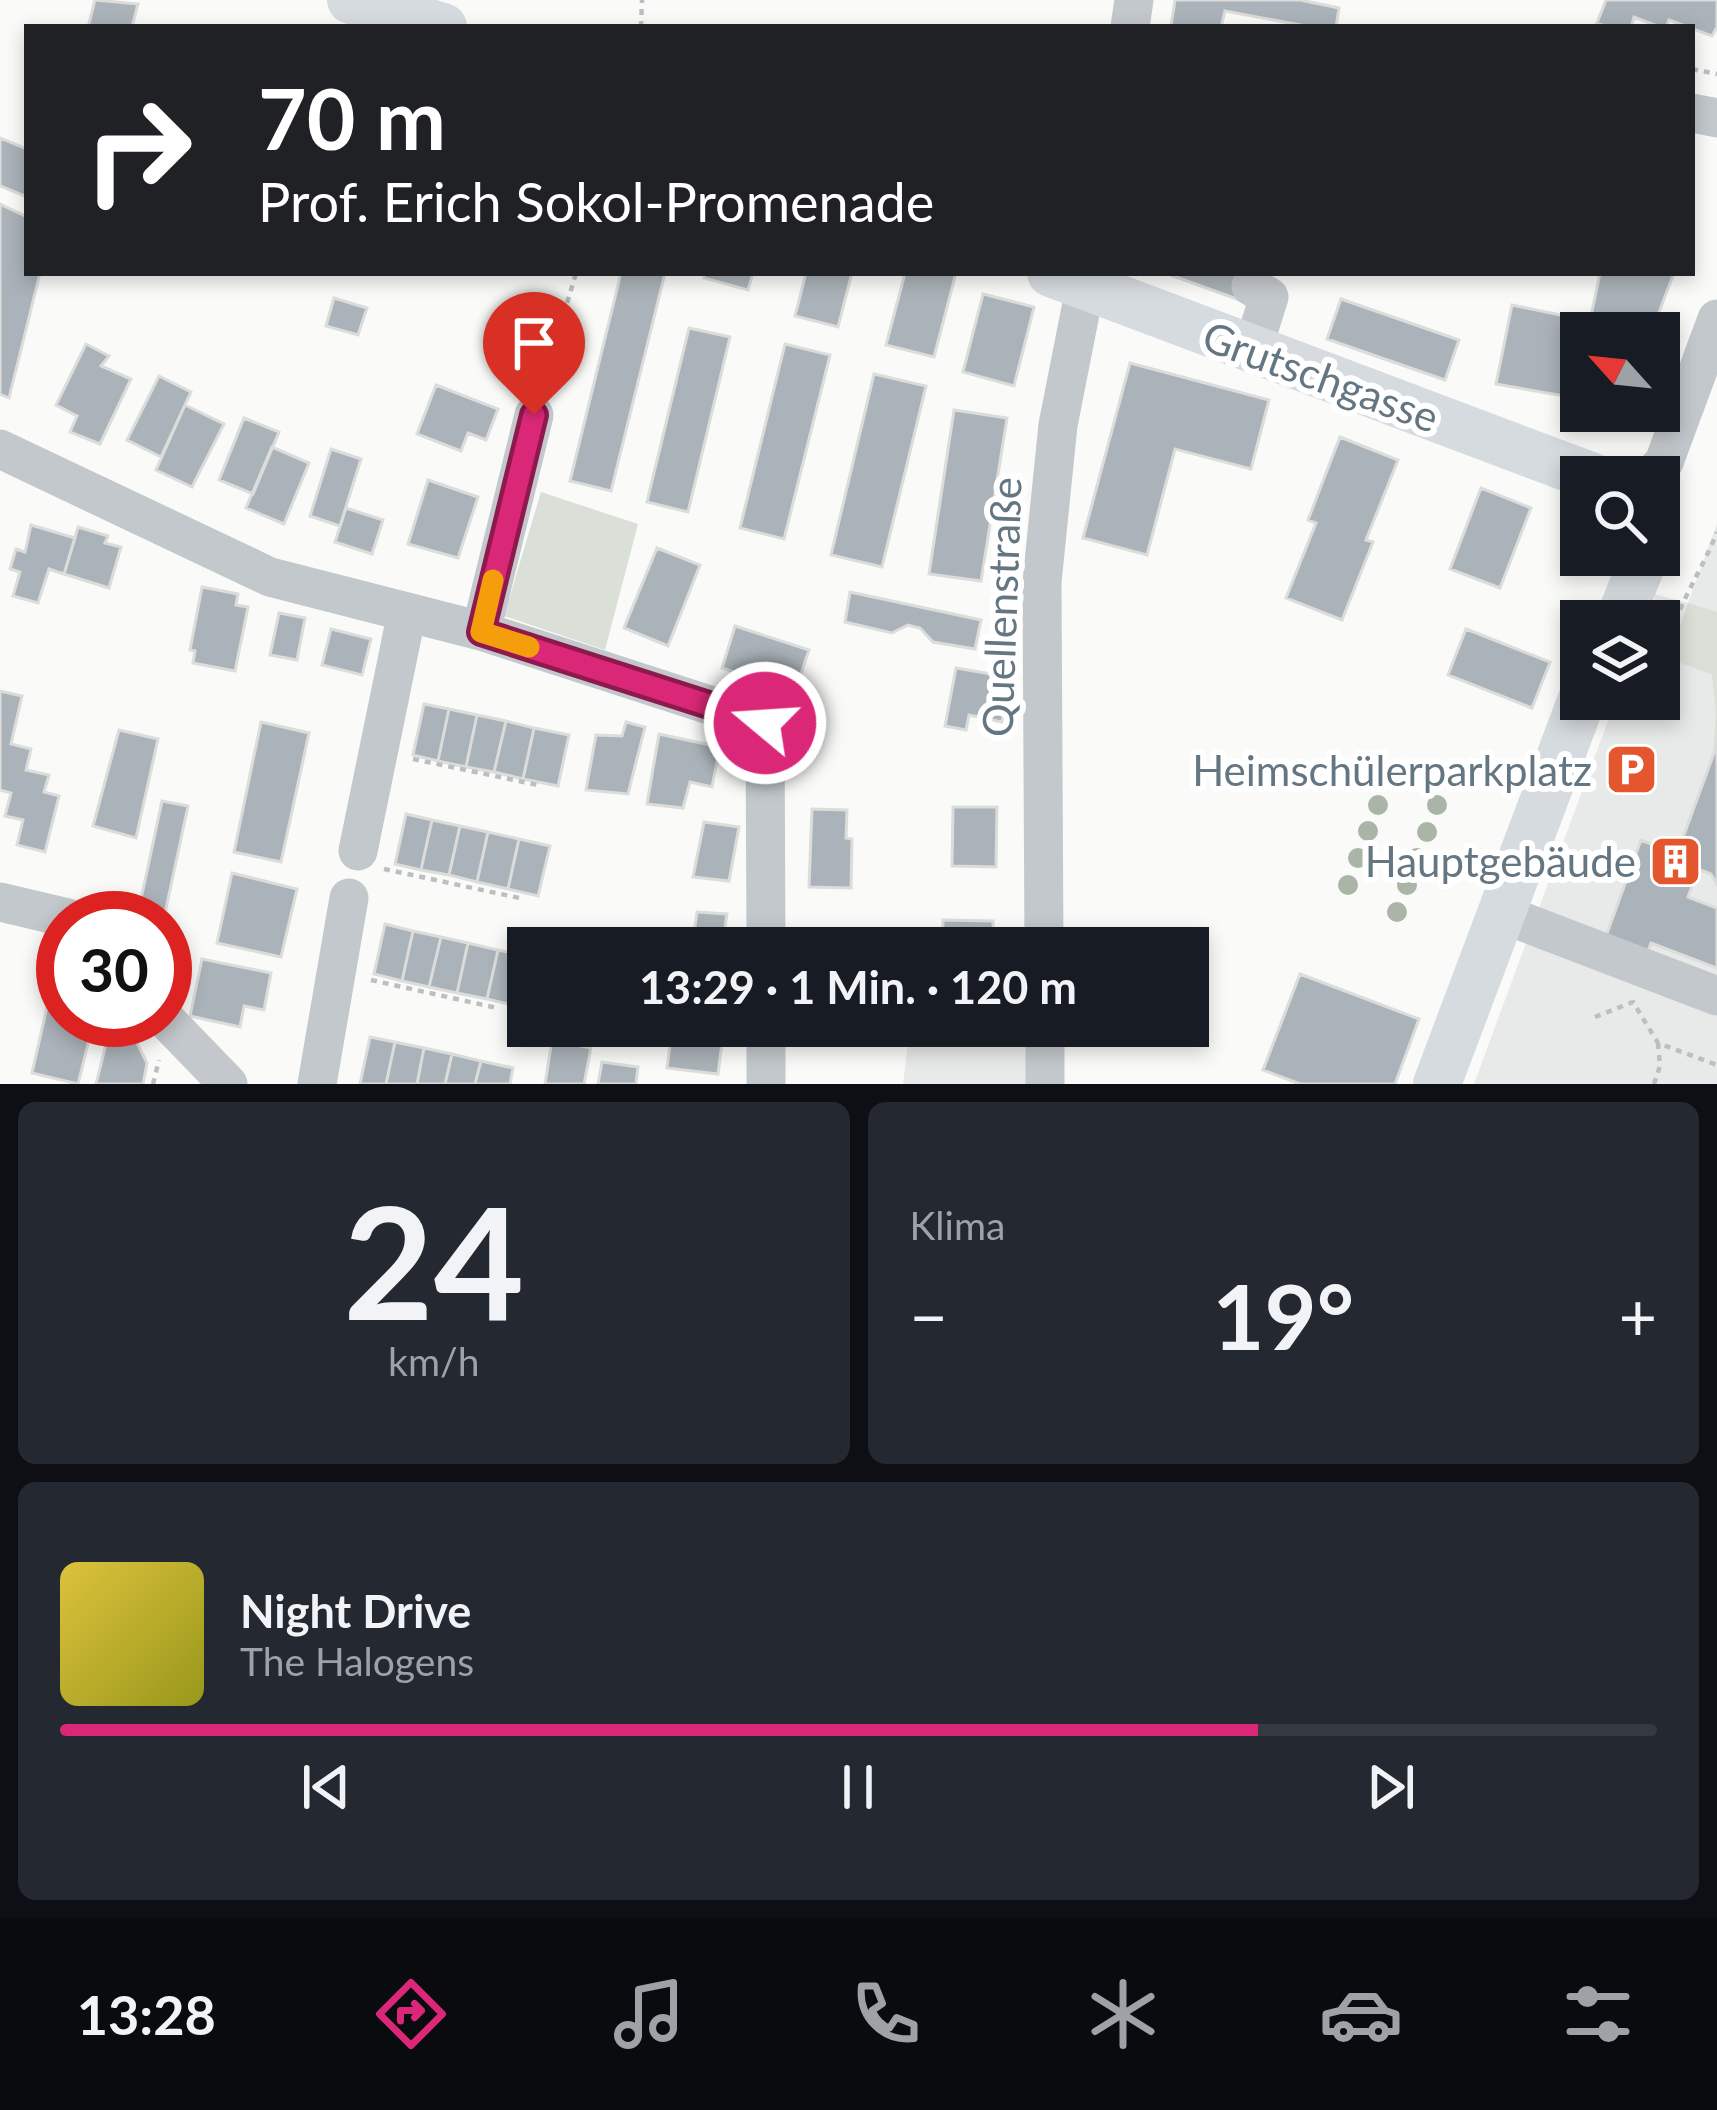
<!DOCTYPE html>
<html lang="de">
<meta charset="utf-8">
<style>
:root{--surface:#171b24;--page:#242831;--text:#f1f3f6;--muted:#9ea1a6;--line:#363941;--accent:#db2777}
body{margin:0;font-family:Lato,sans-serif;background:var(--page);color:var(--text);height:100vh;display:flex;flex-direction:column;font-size:45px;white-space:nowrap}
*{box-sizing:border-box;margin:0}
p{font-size:39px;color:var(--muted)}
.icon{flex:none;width:66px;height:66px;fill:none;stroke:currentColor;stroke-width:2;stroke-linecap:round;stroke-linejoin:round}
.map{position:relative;height:1084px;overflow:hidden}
.panel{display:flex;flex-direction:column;gap:18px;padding:18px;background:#0d0f14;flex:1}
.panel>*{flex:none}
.banner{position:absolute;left:24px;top:24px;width:1671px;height:252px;border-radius:0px;box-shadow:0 6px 18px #0003;background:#202124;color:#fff;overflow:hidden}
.needle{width:78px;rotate:297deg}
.tools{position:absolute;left:1560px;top:312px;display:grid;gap:24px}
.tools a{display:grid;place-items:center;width:120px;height:120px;border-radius:0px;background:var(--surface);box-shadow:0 6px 18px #0003;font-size:60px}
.speed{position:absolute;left:36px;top:891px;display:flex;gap:24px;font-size:60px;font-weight:700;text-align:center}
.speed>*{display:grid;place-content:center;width:156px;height:156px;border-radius:50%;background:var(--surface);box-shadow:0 6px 18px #0003;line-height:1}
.speed .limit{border:18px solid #d22;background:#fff;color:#111}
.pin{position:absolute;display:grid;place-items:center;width:102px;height:102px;color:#fff;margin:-123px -51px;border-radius:50% 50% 50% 0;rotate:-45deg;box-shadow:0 0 12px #0007}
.pin .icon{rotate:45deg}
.me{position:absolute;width:132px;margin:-66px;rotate:288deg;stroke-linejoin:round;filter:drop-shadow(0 0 9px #0008)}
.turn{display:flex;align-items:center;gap:42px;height:252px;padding:0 36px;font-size:54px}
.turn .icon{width:156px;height:156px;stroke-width:2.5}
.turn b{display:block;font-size:84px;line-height:102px}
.big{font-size:90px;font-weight:700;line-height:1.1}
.panel .tile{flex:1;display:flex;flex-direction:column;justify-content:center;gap:18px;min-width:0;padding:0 42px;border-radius:18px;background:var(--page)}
.panel .dial{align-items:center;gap:0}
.dial b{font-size:156px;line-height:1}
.song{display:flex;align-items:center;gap:36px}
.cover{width:144px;height:144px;border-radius:18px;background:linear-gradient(135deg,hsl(50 70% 55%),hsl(60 70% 35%))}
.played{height:12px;border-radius:6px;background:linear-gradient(90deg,var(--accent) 75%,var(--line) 75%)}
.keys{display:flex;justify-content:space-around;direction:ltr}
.heat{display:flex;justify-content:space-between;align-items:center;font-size:66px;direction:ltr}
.panel .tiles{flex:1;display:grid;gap:18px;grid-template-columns:1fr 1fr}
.tile:last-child{grid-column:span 2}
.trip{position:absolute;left:507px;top:927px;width:702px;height:120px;border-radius:0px;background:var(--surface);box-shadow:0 6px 18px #0003;font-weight:700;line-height:120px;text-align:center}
.tab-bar{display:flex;height:192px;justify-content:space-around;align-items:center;background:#090b0e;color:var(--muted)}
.tab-bar .icon{width:84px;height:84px}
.tab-bar .active{color:var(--accent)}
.tab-bar b{font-size:54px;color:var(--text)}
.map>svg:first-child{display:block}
</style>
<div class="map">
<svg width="1717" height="1084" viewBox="0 0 1717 1084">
<rect width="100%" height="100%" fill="#fafaf8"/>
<path fill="#e8e9e9" d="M 1717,524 L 1717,1084 L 1474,1084 L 1616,699 L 1659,699 L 1659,621 L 1654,594 L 1688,603 Z
M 910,1026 L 1026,1026 L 1026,1084 L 903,1084 Z"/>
<path fill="#dadfd7" d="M 541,492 L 638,524 L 605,650 L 504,616 Z
M 1688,603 L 1717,612 L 1717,745 L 1713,756 L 1716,712 L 1712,675 L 1669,658 Z"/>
<path fill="#aab3b9" stroke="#dcdcda" stroke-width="3" d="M 95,0 L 138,4 L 132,27 L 88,27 Z
M 1175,0 L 1300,0 L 1339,8 L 1336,27 L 1311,27 L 1225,11 L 1221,27 L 1175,27 L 1171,26 Z
M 1606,0 L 1717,0 L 1717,27 L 1712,36 L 1669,20 L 1666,27 L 1660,27 L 1634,17 L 1631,27 L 1607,27 L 1597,23 Z
M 0,138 L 27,149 L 27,197 L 0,186 Z
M 0,204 L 27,217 L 27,273 L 40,273 L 9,398 L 0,394 Z
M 621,273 L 665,273 L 611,491 L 570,481 Z
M 705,273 L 753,273 L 748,290 L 704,278 Z
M 806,273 L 852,273 L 838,327 L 795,316 Z
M 905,273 L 956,273 L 934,357 L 886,345 Z
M 1165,273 L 1255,273 L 1245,302 Z
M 1600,273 L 1674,273 L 1651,333 L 1581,333 L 1581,399 L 1496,384 L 1512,305 L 1590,321 Z
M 983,294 L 1034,307 L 1014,386 L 963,372 Z
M 334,298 L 367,308 L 358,335 L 326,326 Z
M 1341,299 L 1459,340 L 1445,380 L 1327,339 Z
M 689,328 L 730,337 L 688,512 L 647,502 Z
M 86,344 L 109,356 L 101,366 L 131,379 L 100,444 L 70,432 L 77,416 L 56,405 Z
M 785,344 L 830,355 L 784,539 L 740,528 Z
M 1130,363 L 1269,400 L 1251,469 L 1175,449 L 1147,555 L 1083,538 Z
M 874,374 L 926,386 L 882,567 L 831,555 Z
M 159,376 L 191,392 L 161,457 L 127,440 Z
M 436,385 L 498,409 L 486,440 L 468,433 L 461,451 L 417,434 Z
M 185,405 L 224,424 L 192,487 L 156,470 Z
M 954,410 L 1007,418 L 981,581 L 929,574 Z
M 244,418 L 279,432 L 253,494 L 219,480 Z
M 1340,437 L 1398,460 L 1366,540 L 1373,542 L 1342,620 L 1286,598 L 1316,523 L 1308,520 Z
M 272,447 L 309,463 L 284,524 L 246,508 Z
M 331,449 L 361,459 L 340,526 L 310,516 Z
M 428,480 L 478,497 L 458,558 L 408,544 Z
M 1481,488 L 1531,508 L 1500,588 L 1450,569 Z
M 346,508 L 383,520 L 372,554 L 335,542 Z
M 31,525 L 75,538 L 64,574 L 49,569 L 38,603 L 13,596 L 20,572 L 10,569 L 16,549 L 25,552 Z
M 78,527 L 108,536 L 105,543 L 121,547 L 109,588 L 64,574 Z
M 657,548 L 700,565 L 668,646 L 624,628 Z
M 202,587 L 238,594 L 236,605 L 248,607 L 235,671 L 193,663 L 195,651 L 190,650 Z
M 850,592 L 981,620 L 975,649 L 933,642 L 920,628 L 908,625 L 892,633 L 845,622 Z
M 279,613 L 305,618 L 297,660 L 270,655 Z
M 735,626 L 809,650 L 795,691 L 722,668 Z
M 331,629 L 371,639 L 362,675 L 322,665 Z
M 1466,629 L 1550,662 L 1532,708 L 1448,675 Z
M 956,668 L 1009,677 L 1002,722 L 969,715 L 966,730 L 945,726 Z
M 0,691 L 22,696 L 11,744 L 31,749 L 26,770 L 49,775 L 44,792 L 59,796 L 45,852 L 17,845 L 23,820 L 5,816 L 11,793 L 0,790 Z
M 424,704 L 449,709 L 438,761 L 413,755 Z
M 449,709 L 477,715 L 466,767 L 438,761 Z
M 477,715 L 506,721 L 494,772 L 466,767 Z
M 506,721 L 534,728 L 523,779 L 494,772 Z
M 261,722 L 309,733 L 281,862 L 234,852 Z
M 626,722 L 645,727 L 628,794 L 586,790 L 596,735 L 622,736 Z
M 534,728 L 569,735 L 558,786 L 523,779 Z
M 119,730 L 158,739 L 136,838 L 93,826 Z
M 659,734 L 720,747 L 712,787 L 690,782 L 683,808 L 647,804 Z
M 1717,745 L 1717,884 L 1711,874 L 1698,869 L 1688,897 L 1717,908 L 1717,968 L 1651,943 L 1647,954 L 1605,939 L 1641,840 L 1677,854 Z
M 162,801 L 188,806 L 164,918 L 137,918 Z
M 953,807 L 997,807 L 996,867 L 952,866 Z
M 812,809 L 847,810 L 846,838 L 852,839 L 851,888 L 809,887 Z
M 406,814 L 432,820 L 421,870 L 395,864 Z
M 432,820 L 460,826 L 449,875 L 421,870 Z
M 704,822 L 739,827 L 729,881 L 693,877 Z
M 460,826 L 488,832 L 477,882 L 449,875 Z
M 488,832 L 519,839 L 508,889 L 477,882 Z
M 519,839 L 550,846 L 538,896 L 508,889 Z
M 232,873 L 297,889 L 281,957 L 217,943 Z
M 697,912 L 727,914 L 722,948 L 692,948 Z
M 943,920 L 993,921 L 993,948 L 942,948 Z
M 385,924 L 413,931 L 402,981 L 374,974 Z
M 413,931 L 441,937 L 429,987 L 402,981 Z
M 441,937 L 468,943 L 457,993 L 429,987 Z
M 468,943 L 498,950 L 487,999 L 457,993 Z
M 498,950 L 528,956 L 520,1007 L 487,999 Z
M 202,959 L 271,973 L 264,1010 L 244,1006 L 240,1027 L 190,1016 Z
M 1300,974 L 1419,1019 L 1395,1084 L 1300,1084 L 1263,1070 Z
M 47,1007 L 63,1010 L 63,1020 L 94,1020 L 78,1084 L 32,1073 Z
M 672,1029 L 723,1035 L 718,1074 L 667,1068 Z
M 370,1037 L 395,1042 L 386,1084 L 360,1084 Z
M 107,1040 L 136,1041 L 147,1063 L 143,1084 L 96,1084 Z
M 552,1040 L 591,1048 L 584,1084 L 545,1084 Z
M 395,1042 L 424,1048 L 417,1084 L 386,1084 Z
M 424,1048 L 452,1054 L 445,1084 L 417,1084 Z
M 452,1054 L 481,1061 L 475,1084 L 445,1084 Z
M 481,1061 L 513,1068 L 510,1084 L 475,1084 Z
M 602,1062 L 638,1067 L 636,1084 L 598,1084 Z"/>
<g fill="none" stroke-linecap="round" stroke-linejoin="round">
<path stroke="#bbbfc2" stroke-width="4.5" stroke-dasharray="6 6" stroke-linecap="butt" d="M 641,27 L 642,0
M 1692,69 L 1717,74
M 543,383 L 576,273
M 1663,679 C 1663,624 1698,581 1717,532
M 413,759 L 538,785
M 384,869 L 524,899
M 371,980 L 497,1008
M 1595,1017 L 1633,1002 L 1658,1043 L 1717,1065
M 153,1084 L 159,1060
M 1654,1084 L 1660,1066 L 1658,1043"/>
<path stroke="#c3c8cc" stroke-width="39" d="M 1130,27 L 1134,0
M 1692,113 L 1717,118
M 1251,286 L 1269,297 L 1252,351
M 0,449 L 270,577 L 481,631 L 765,723 L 766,948
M 1650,477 L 1664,462 L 1717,319
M 481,631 L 534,415
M 358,851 L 407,612
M 0,902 L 68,918
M 1500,913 L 1717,996
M 1044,948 L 1042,582 L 1058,425 L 1088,273
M 165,1019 L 228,1084
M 766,1026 L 766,1084
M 1045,1026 L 1045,1084
M 317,1084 L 349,898"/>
<path stroke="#d6dbdf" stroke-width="48" d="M 351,0 L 443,27
M 1051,273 L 1593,477
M 1619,621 L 1645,555
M 1437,1084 L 1582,699"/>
</g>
<g fill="#aab4a7">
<circle cx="1388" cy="778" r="10"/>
<circle cx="1448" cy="779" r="10"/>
<circle cx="1378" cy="805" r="10"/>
<circle cx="1437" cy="805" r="10"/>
<circle cx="1368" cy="831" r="10"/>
<circle cx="1427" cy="832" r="10"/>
<circle cx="1358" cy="858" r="10"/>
<circle cx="1417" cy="858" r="10"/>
<circle cx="1348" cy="885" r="10"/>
<circle cx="1407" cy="885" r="10"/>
<circle cx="1397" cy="912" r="10"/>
</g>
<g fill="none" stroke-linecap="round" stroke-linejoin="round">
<defs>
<path id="route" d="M 534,415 L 481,632 L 765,723"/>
</defs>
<use href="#route" stroke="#8e194d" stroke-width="30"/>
<use href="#route" stroke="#db2777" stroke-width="21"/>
<path stroke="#f59e0b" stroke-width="21" d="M 493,580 L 481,632 L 529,647"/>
</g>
<defs>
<symbol id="parking-square" viewBox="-11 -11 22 22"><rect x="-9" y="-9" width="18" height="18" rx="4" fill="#e4572e" stroke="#fff"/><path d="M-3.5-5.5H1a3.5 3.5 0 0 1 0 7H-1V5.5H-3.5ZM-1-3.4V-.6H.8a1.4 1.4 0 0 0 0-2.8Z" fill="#fff"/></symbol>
<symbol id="building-square" viewBox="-11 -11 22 22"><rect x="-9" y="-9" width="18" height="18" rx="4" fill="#e4572e" stroke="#fff"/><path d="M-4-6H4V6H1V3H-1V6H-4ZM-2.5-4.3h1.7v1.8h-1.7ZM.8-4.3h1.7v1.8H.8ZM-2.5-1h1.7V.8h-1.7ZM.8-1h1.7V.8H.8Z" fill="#fff"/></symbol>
</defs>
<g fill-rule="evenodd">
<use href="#parking-square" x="1602" y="740" width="59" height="59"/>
<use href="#building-square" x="1646" y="832" width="59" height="59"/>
</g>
<g text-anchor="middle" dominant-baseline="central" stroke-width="12" stroke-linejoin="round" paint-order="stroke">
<g font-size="42" fill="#657683" stroke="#fff">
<text transform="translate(1321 376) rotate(20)">Grutschgasse</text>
<text transform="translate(1001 607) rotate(-88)">Quellenstraße</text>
</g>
<g font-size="42" fill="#657683" stroke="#fff" text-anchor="end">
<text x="1592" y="770">Heimschülerparkplatz</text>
<text x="1636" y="861">Hauptgebäude</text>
</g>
</g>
</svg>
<div class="tools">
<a><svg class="needle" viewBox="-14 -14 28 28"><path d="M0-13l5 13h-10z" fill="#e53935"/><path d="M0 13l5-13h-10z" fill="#9ea1a6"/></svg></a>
<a><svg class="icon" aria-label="search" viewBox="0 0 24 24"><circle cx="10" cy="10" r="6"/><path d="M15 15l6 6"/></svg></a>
<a><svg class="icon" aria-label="layers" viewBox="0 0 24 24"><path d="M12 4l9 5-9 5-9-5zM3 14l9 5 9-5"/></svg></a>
</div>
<div class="speed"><div class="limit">30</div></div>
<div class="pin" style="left:534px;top:415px;background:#d93025"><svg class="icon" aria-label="arrive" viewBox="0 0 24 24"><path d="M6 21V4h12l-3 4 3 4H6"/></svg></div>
<svg class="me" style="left:765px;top:723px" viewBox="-20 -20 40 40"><circle r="17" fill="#db2777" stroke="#fff" stroke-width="3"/><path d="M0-11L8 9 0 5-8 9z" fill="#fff"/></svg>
<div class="trip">13:29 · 1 Min. · 120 m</div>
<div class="banner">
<div class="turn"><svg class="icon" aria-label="right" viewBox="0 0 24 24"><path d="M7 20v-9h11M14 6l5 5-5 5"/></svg><div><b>70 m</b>Prof. Erich Sokol-Promenade</div></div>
</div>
</div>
<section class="panel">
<div class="tiles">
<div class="tile dial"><b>24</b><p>km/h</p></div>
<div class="tile"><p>Klima</p>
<div class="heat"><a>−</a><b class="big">19°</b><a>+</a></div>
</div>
<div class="tile">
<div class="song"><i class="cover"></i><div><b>Night Drive</b><p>The Halogens</p></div></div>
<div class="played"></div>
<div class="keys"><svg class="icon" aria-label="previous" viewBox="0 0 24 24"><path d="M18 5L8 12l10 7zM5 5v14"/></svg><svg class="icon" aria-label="pause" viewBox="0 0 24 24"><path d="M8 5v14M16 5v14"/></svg><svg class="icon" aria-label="next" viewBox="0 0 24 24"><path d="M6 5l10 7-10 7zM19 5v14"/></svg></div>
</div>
</div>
</section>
<nav class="tab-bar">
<b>13:28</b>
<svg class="icon active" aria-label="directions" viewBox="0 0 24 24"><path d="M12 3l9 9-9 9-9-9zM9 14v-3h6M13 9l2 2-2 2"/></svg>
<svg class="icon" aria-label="music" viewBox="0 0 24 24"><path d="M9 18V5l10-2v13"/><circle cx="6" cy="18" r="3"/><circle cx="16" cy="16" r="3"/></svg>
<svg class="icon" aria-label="phone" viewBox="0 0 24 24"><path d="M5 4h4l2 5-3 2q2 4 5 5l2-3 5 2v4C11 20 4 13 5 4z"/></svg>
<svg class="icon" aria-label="climate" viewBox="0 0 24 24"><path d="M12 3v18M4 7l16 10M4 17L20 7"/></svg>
<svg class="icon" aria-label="car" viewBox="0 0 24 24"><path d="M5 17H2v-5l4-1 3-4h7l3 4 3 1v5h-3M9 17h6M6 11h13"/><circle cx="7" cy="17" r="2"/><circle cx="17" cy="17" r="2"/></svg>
<svg class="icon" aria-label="filters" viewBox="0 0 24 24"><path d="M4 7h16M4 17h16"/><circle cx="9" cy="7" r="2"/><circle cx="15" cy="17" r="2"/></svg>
</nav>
